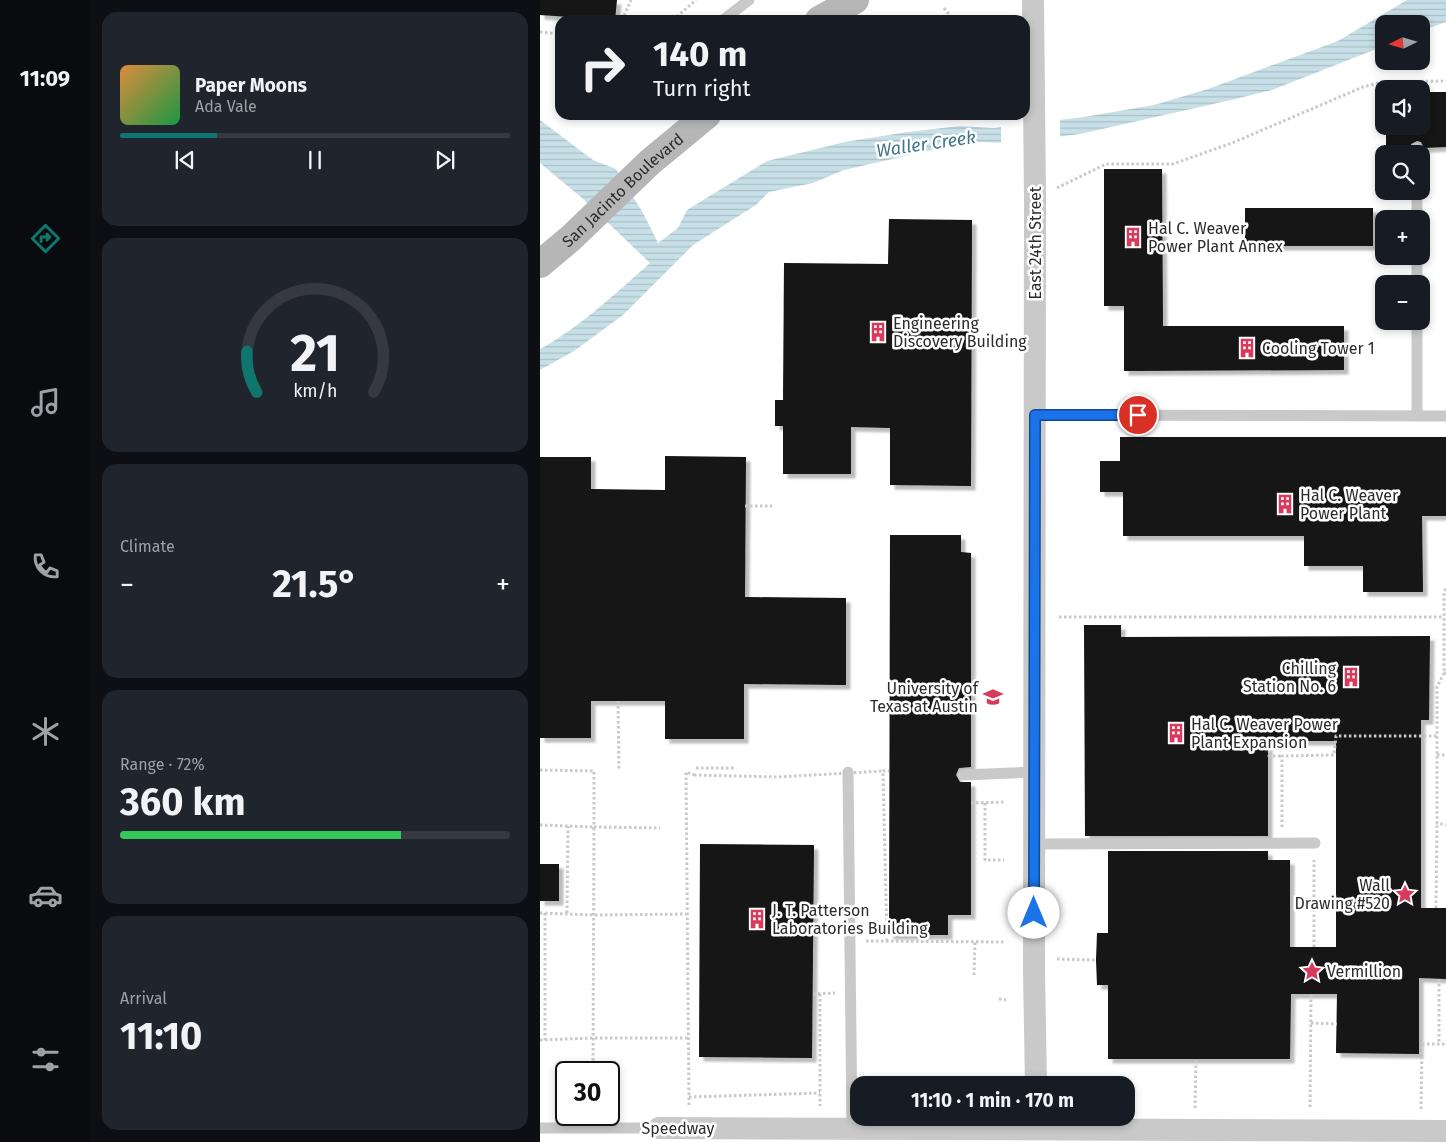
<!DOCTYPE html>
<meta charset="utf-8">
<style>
:root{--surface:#171b24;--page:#20242c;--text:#f1f3f6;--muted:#9ea1a6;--line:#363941;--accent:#0f766e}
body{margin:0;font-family:"Fira Sans",sans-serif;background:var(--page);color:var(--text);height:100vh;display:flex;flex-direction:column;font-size:19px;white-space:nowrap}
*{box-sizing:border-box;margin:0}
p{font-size:16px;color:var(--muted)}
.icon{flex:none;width:28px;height:28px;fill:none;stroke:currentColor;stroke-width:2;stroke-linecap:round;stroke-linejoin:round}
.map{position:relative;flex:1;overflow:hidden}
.side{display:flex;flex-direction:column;gap:12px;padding:12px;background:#0d0f14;width:450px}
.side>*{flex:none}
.hud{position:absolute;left:15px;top:15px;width:475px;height:105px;border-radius:15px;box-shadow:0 2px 8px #0003;background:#171b24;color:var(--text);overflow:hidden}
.needle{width:32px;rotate:265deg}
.buttons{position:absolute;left:835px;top:15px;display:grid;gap:10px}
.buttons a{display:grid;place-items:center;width:55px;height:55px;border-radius:10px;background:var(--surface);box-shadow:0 2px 8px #0003;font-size:25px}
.speed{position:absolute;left:15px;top:1061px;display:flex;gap:10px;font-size:25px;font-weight:700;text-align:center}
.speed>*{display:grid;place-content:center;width:65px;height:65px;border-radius:50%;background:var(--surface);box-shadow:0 2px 8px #0003;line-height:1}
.speed .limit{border:2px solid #111;border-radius:8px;background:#fff;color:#111}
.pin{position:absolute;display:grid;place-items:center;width:42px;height:42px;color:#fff;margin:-21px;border:2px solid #fff;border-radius:50%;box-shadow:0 1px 5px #0007}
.me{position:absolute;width:55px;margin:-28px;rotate:0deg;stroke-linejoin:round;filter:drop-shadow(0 0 4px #0008)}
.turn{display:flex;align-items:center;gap:18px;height:105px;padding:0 15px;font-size:22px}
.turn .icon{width:65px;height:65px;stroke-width:2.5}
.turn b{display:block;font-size:35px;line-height:42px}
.big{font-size:38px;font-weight:700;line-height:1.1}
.side .card{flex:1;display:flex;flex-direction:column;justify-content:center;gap:8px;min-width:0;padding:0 18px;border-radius:15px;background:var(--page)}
.side .dial{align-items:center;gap:0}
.dial svg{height:130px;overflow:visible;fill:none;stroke:var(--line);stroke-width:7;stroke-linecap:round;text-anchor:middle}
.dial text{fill:var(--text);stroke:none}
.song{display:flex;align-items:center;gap:15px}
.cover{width:60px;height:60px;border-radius:8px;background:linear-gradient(135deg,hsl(30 70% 55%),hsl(140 70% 35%))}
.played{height:5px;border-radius:2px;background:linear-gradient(90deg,var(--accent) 25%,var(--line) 25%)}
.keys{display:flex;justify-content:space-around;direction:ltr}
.heat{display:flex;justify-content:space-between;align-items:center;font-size:28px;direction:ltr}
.charge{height:8px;border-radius:4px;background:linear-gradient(90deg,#34c759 72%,var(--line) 0)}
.trip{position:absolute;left:310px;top:1076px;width:285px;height:50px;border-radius:15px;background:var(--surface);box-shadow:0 2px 8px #0003;font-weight:700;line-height:50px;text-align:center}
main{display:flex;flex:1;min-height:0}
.tab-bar{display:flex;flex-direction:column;width:90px;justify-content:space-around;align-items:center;background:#090b0e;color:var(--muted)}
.tab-bar .icon{width:35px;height:35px}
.tab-bar .current{color:var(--accent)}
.tab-bar b{font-size:22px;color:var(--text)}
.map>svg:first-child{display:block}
</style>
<main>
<nav class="tab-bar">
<b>11:09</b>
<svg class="icon current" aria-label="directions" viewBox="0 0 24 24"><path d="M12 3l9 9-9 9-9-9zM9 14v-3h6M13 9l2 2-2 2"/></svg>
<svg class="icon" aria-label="music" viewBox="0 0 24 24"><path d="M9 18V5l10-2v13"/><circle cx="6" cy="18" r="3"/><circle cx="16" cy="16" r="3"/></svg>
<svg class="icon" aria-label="phone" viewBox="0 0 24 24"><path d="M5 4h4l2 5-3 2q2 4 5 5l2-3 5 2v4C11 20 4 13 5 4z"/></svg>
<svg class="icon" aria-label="climate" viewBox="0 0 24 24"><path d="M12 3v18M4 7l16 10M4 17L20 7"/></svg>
<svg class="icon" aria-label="car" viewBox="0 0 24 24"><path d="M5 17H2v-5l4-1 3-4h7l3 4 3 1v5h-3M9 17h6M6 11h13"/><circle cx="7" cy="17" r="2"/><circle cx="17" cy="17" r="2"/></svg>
<svg class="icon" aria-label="filters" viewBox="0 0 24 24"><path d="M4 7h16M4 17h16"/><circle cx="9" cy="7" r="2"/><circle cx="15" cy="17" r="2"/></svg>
</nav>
<section class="side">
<div class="card">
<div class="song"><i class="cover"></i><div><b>Paper Moons</b><p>Ada Vale</p></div></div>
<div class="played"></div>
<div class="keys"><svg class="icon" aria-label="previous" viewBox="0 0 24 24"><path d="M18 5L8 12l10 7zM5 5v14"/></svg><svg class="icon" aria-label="pause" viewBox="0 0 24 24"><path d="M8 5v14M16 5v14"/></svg><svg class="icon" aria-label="next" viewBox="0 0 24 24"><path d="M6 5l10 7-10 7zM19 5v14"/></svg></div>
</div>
<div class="card dial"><svg viewBox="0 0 100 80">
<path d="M14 69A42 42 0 1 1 86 69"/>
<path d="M14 69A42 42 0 0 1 8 44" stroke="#0f766e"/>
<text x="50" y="56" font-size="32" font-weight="700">21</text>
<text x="50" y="72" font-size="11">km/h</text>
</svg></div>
<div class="card"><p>Climate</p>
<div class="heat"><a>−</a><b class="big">21.5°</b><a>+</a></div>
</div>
<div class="card"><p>Range · 72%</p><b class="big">360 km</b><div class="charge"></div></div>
<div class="card"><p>Arrival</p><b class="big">11:10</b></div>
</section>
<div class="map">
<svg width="906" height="1142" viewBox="0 0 906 1142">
<defs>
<pattern id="water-rules" width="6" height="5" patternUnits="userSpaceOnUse" patternTransform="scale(1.25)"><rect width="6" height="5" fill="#c7dfe7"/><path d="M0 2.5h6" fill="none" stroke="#abc0c6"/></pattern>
<filter id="shadow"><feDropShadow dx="4.5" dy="4.5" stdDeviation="1" flood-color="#0004"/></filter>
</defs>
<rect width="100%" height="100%" fill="#fff"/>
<path fill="url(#water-rules)" d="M 867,0 L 906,0 L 906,22 L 881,31 L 881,24 L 844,24 L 844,46 L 732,90 L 691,100 L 540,134 L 468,143 L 441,142 L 418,144 L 304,170 L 273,183 L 229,192 L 216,205 L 153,245 L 83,315 L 34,351 L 0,370 L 0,349 C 39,328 76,293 110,263 L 42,198 L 0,163 L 0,120 L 53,160 L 76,169 L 103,213 L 118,243 L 138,228 L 147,210 L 227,161 L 305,142 L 368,132 L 420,126 L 454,128 L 544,117 L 614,105 L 668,89 L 798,41 Z"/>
<path fill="#fff" d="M 520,117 L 520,139 L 461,145 L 461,125 Z"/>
<path fill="#131313" filter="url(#shadow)" d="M 0,0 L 77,0 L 75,20 L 0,15 Z
M 881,92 L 906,92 L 906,147 L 884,148 L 881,142 L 877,141 L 871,144 L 870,148 L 846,148 L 846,126 L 881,126 Z
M 564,169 L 622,169 L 623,326 L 804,326 L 804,370 L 584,371 L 584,306 L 564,306 Z
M 705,208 L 833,208 L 833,246 L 705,246 Z
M 349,219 L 432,220 L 431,486 L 350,485 L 350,428 L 311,427 L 311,474 L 243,474 L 243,426 L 235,426 L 235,400 L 243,400 L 244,263 L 348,264 Z
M 580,437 L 906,437 L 906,516 L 882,516 L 883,592 L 823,592 L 823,566 L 764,566 L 764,536 L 583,536 L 583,492 L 560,492 L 560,461 L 580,461 Z
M 125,456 L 206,457 L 205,597 L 306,598 L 306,685 L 204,684 L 204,739 L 125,739 L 125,701 L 51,701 L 51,738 L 0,738 L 0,457 L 51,457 L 51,489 L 125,490 Z
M 350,535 L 421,535 L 421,552 L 431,553 L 431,767 L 419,768 L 416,775 L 420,782 L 431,782 L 431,915 L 408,915 L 408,935 L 349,935 Z
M 544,625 L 581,625 L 581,637 L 890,636 L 889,720 L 881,720 L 881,908 L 906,908 L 906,979 L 879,978 L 879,1054 L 796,1053 L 797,994 L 751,994 L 750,1059 L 568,1059 L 568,985 L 557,985 L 556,960 L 557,933 L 568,933 L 568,851 L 728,851 L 728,860 L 750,860 L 750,947 L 796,947 L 796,741 L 728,741 L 728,836 L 545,836 Z
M 160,844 L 274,845 L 272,1058 L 159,1057 Z
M 0,864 L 19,864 L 19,901 L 0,901 Z"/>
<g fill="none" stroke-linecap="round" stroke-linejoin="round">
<path stroke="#c9c9c9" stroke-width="3" stroke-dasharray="2.5 2.5" stroke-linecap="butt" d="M 404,8 L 414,20
M 82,20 L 91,0
M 133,20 L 156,0
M 0,32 L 20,34
M 110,115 L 113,117
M 517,188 L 566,164 L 633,164 L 692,143 L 823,87 L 842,82 L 906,81
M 205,506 L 232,506
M 906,589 L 904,591 L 904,673 L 906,673
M 519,617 L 904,617
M 904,673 L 897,687 L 897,823 L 906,825
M 78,701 L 79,771
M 730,740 L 729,756 L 742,756
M 897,755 L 906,755
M 156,768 L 195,768
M 0,770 L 54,771 L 54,827 L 120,828
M 431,803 L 464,802
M 445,803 L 445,860 L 464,860
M 0,825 L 54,827 L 53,1072
M 742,827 L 742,756 L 794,755 L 796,736 L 897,736
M 896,908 L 897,823
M 0,913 L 54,915 L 148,914
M 5,913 L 5,1040
M 27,913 L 28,826
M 326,941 L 464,942
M 347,941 L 343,771 L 349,771
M 774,947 L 774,860
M 517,959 L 556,960
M 434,975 L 435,942
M 899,979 L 899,1044
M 273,994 L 295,993
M 280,994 L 280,1106
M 459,999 L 466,1000
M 771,1023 L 797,1024
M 0,1040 L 53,1038 L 149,1038
M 149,1097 L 280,1093
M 149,1105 L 146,772 L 154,775
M 770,1107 L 771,994
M 655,1108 L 656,1059
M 881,1109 L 882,1044 L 906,1044"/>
<path stroke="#c9c9c9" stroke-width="11" d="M 183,20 L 209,0
M 877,154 L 877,148
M 877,219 L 877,191
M 877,284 L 877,256
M 495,415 L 906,416
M 877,416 L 877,321
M 308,772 L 312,1129
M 423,775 L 495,772
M 494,844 L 775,843
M 0,1128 L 119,1128"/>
<path stroke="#c9c9c9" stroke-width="22" d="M 493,0 L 495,198 L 494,971 L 496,1085
M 119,1128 L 906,1131"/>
<g stroke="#b6b6b6" stroke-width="28">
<path d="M 279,20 L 315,0"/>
<path id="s1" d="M 0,264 L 31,238 L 110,162 L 167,115"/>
</g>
<path stroke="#c9c9c9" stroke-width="3" stroke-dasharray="2.5 2.5" stroke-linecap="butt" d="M 154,775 L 238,777 L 343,771"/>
</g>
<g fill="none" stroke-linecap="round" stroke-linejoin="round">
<defs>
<path id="route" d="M 494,913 L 495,415 L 598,415"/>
</defs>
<use href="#route" stroke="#114b97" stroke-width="12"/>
<use href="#route" stroke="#1a73e8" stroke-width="9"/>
</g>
<defs>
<symbol id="building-bare" viewBox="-9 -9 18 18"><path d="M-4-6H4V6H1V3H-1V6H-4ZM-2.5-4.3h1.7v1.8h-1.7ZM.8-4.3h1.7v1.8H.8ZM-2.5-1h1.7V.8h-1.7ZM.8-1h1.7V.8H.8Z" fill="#d73a5b" stroke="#fff" stroke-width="2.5" paint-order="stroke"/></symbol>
<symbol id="university-bare" viewBox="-9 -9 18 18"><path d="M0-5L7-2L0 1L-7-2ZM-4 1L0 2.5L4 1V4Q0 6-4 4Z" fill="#d73a5b" stroke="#fff" stroke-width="2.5" paint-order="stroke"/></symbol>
<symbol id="sight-bare" viewBox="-9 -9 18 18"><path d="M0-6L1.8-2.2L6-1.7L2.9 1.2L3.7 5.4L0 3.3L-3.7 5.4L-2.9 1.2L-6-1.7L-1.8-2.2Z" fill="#d73a5b" stroke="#fff" stroke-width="2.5" paint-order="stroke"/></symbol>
</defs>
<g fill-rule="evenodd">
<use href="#building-bare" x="579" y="223" width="28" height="28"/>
<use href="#building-bare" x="324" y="318" width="28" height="28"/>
<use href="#building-bare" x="693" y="334" width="28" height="28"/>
<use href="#building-bare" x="731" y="490" width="28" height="28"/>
<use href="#building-bare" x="797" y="663" width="28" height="28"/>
<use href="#university-bare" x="439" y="683" width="28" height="28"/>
<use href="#building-bare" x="622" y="719" width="28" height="28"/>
<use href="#sight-bare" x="851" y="880" width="28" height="28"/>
<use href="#building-bare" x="203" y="905" width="28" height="28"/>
<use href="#sight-bare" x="758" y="957" width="28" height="28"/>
</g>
<g text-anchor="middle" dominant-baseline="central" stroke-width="5" stroke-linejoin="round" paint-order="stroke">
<g font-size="16" fill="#2c2c2c" stroke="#fff">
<text stroke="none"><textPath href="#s1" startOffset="111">San Jacinto Boulevard</textPath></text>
<text transform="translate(495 243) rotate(-90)">East 24th Street</text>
<text x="138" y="1128">Speedway</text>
</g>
<g font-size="16" fill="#2c2c2c" stroke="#fff" text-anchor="start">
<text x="608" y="228">Hal C. Weaver<tspan x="608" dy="18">Power Plant Annex</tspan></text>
<text x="353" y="323">Engineering<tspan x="353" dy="18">Discovery Building</tspan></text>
<text x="722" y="348">Cooling Tower 1</text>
<text x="760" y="495">Hal C. Weaver<tspan x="760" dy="18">Power Plant</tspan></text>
<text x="796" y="668" text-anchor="end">Chilling<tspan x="796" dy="18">Station No. 6</tspan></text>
<text x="438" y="688" text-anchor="end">University of<tspan x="438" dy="18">Texas at Austin</tspan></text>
<text x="651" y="724">Hal C. Weaver Power<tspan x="651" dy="18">Plant Expansion</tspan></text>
<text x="850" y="885" text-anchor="end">Wall<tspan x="850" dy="18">Drawing #520</tspan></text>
<text x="232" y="910">J. T. Patterson<tspan x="232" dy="18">Laboratories Building</tspan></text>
<text x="787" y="971">Vermillion</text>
</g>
<g font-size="18" font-style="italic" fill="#417587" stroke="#fff">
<text transform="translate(386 144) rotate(-8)">Waller Creek</text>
</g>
</g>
</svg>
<div class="buttons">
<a><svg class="needle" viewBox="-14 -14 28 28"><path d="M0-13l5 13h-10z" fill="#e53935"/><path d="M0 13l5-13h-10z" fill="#9ea1a6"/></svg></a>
<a><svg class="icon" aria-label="sound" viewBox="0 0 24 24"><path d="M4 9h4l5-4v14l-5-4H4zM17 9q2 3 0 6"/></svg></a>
<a><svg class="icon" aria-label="search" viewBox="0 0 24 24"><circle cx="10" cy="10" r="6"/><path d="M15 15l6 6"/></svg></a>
<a>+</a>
<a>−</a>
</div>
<div class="speed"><div class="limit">30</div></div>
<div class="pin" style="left:598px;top:415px;background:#d93025"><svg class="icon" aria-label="arrive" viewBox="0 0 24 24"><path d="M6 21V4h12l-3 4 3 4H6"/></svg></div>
<svg class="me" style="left:494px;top:913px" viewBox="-20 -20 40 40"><circle r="19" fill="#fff"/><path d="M0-13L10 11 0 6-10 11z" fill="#1a73e8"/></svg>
<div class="trip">11:10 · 1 min · 170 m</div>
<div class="hud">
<div class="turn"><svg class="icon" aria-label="right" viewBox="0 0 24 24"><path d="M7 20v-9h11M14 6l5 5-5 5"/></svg><div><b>140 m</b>Turn right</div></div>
</div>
</div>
</main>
